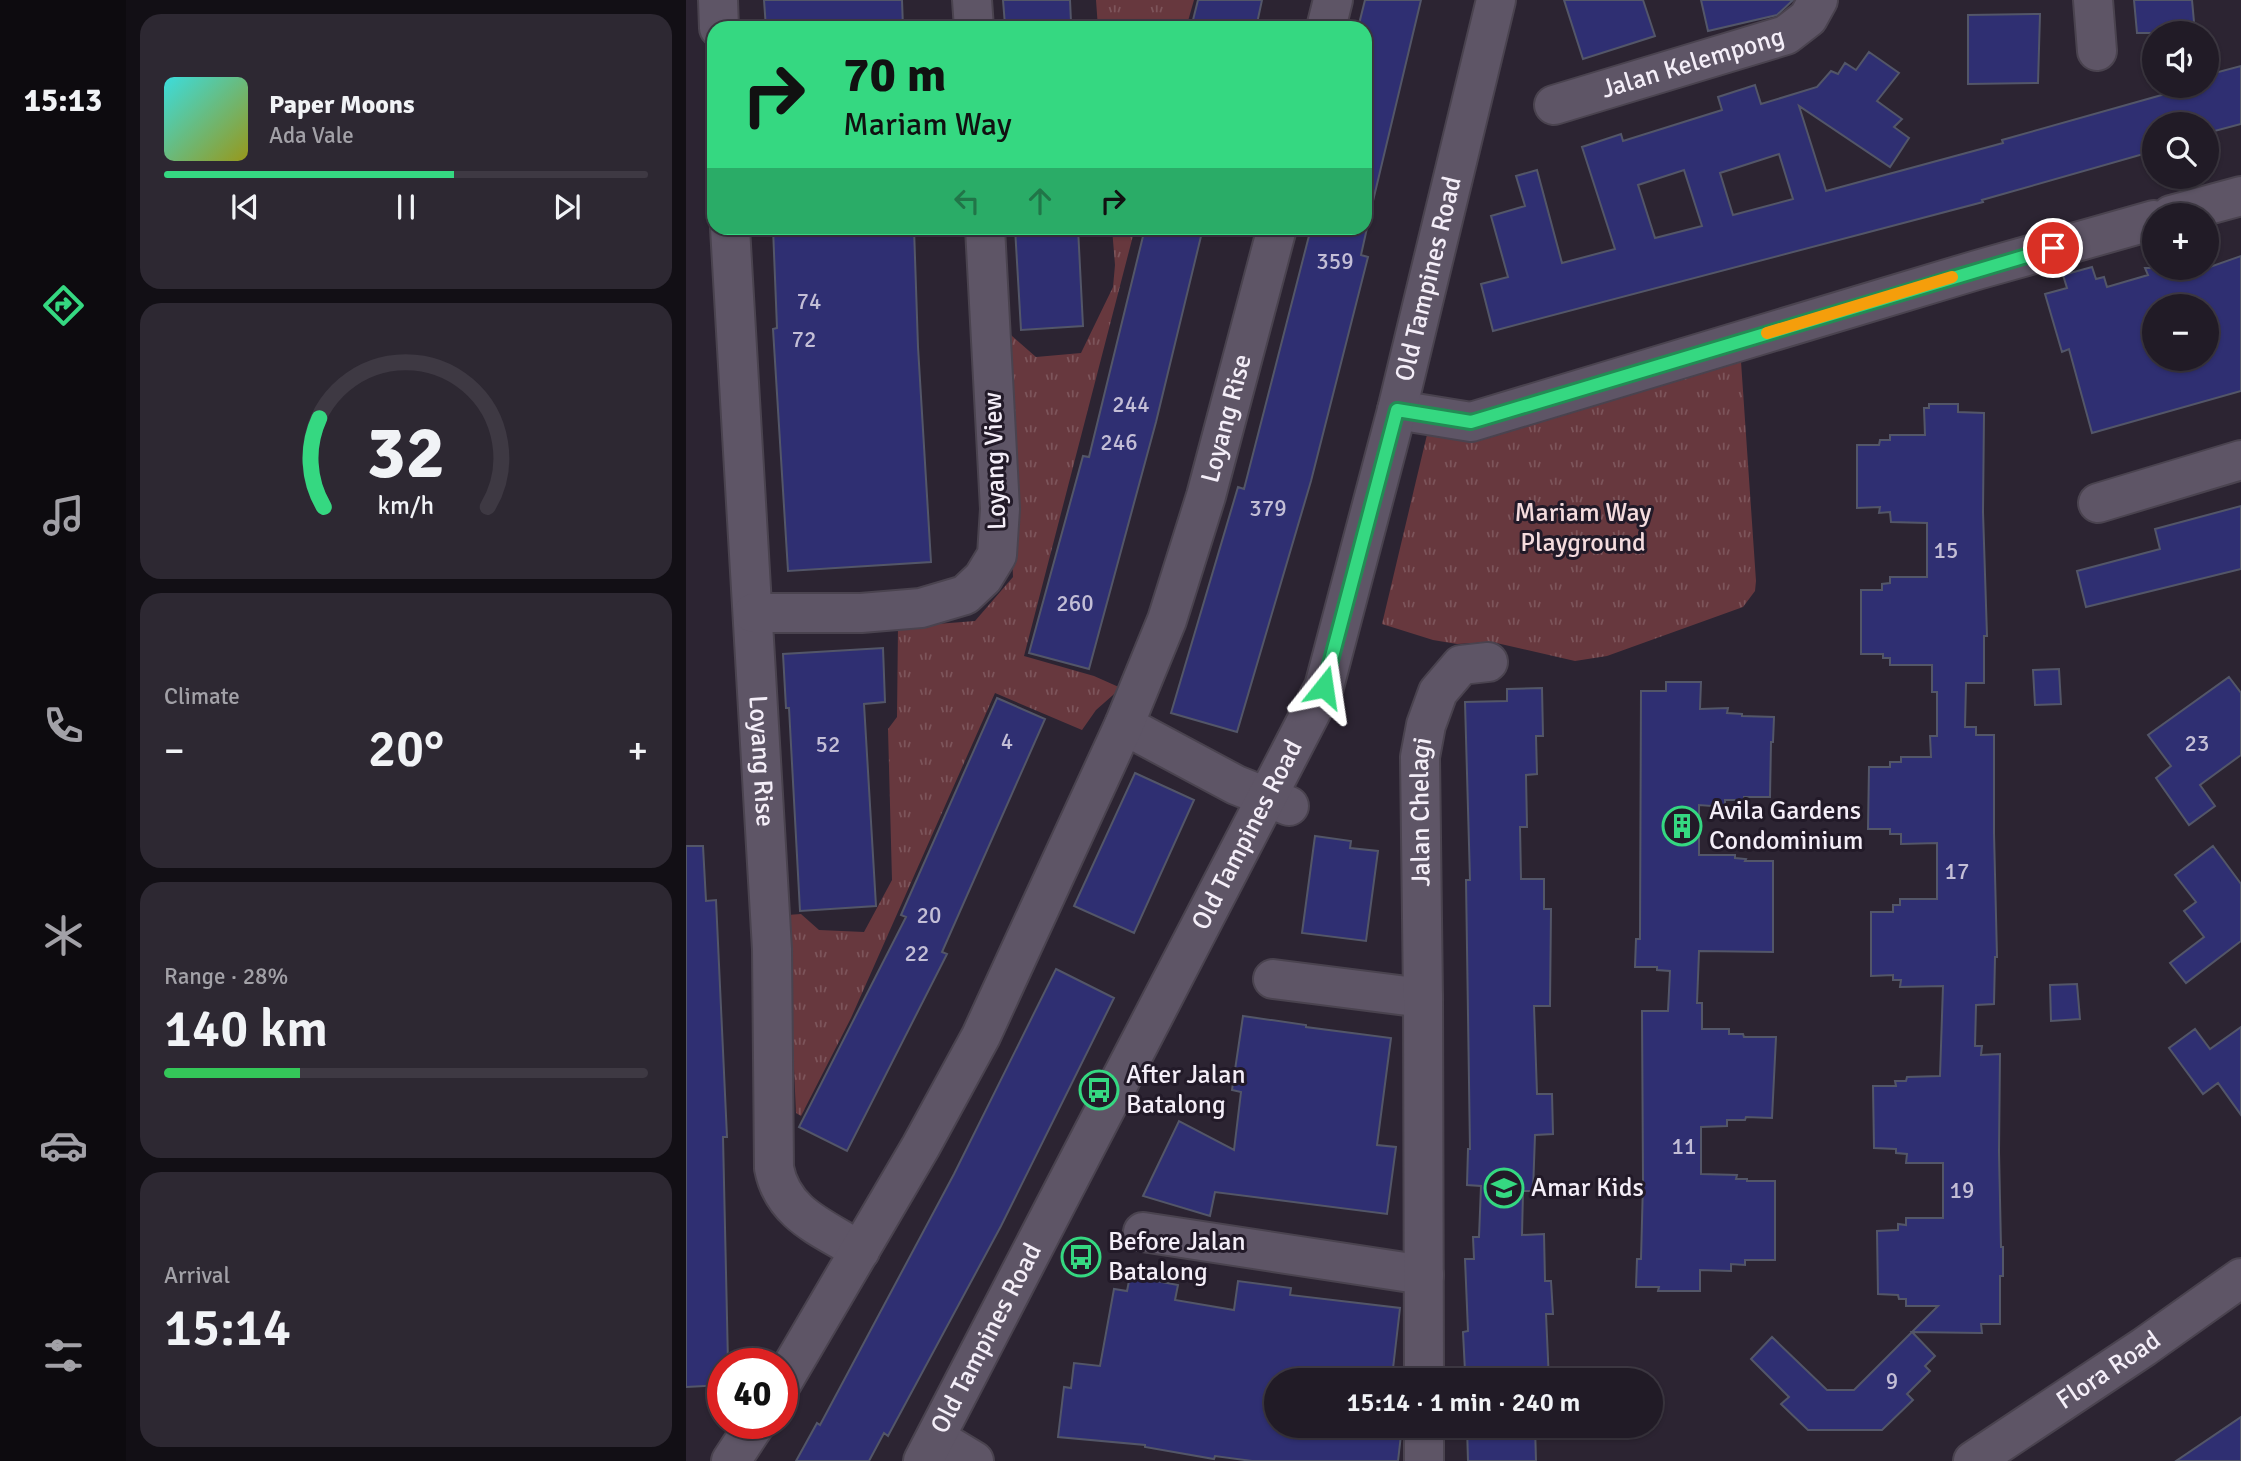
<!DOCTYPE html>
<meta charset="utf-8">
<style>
:root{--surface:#211b26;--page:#2d2832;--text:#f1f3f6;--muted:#a2a1a7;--line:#3e3943;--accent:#35d881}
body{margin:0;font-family:Signika,sans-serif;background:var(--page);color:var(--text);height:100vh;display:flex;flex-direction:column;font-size:26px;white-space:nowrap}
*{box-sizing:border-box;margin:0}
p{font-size:23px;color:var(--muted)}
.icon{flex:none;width:38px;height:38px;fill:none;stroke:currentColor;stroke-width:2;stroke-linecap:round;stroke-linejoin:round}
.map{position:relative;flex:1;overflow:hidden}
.panel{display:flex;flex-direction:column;gap:14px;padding:14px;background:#120f15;width:560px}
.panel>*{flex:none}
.top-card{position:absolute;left:21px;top:21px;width:665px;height:214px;border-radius:21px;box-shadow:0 2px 5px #0004,0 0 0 2px var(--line);background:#35d881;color:#111;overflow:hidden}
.fabs{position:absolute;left:1456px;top:21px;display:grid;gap:14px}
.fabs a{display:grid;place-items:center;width:77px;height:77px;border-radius:50%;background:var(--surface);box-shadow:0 2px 5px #0004,0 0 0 2px var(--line);font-size:35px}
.speed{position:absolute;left:21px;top:1348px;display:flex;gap:14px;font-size:35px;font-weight:700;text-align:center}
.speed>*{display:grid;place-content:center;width:91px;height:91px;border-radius:50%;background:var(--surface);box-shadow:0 2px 5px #0004,0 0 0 2px var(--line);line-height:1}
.speed .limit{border:10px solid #d22;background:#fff;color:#111}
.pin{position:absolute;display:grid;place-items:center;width:60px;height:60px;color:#fff;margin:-30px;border:4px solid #fff;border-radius:50%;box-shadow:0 2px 7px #0007}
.me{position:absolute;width:77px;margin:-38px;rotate:15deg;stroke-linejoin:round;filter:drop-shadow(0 0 5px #0008)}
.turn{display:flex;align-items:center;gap:24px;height:147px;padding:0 21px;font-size:32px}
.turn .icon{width:91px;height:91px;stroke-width:2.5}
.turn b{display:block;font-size:49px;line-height:60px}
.lanes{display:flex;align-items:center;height:66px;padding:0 21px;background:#0003;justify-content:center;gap:35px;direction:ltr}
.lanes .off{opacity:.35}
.big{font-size:52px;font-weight:600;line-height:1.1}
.panel .card{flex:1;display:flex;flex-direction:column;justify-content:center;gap:10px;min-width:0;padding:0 24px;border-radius:21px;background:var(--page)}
.panel .dial{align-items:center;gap:0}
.dial svg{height:182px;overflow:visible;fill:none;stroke:var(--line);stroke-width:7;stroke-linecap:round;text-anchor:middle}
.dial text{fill:var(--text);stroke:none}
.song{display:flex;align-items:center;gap:21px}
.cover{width:84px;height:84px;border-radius:10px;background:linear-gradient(135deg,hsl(180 70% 55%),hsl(60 70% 35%))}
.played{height:7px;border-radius:4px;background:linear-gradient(90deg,var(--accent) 60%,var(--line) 60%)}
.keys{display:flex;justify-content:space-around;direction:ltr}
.heat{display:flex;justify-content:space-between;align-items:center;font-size:38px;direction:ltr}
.charge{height:10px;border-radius:5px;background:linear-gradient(90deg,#34c759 28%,var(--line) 0)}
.trip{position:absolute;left:578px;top:1368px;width:399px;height:70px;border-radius:35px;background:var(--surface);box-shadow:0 2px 5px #0004,0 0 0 2px var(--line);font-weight:600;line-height:70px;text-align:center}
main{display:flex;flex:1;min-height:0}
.tabs{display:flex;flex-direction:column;width:126px;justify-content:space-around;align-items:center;background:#0d0b0f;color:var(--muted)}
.tabs .icon{width:49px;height:49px}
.tabs .current{color:var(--accent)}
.tabs b{font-size:32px;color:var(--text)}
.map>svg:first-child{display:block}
</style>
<main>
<nav class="tabs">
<b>15:13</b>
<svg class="icon current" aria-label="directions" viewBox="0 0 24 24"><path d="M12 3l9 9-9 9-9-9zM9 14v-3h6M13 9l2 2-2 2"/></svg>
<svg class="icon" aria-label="music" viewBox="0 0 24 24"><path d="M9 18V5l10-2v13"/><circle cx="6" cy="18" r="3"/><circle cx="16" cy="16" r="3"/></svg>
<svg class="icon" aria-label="phone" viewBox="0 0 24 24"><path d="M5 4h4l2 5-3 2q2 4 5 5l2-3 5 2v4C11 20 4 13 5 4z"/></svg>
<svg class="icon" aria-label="climate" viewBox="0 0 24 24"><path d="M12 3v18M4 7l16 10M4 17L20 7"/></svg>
<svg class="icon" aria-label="car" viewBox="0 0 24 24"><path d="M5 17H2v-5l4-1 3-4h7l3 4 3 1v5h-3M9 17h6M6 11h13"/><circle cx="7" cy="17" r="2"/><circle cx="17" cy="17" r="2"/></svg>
<svg class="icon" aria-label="filters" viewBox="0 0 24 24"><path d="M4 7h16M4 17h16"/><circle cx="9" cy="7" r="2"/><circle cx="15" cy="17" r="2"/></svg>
</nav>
<section class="panel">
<div class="card">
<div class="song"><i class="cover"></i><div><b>Paper Moons</b><p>Ada Vale</p></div></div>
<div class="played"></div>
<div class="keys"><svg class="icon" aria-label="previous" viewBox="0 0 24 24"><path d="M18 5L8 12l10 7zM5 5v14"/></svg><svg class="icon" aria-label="pause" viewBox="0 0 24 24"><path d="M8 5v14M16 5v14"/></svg><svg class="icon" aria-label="next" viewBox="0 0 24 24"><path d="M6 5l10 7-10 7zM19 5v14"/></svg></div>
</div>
<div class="card dial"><svg viewBox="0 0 100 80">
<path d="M14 69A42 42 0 1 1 86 69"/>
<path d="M14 69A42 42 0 0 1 12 30" stroke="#35d881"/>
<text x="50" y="56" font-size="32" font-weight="700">32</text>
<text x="50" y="72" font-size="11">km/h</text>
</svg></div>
<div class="card"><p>Climate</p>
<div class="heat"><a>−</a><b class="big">20°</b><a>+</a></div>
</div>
<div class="card"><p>Range · 28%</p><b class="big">140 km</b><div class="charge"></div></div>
<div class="card"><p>Arrival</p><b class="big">15:14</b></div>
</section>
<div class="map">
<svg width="1555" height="1461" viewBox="0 0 1555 1461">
<defs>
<pattern id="park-tufts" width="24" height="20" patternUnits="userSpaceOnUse" patternTransform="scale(1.75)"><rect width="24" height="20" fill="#67383e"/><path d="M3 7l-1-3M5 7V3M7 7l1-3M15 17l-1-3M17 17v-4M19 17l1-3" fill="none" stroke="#7d555b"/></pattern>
</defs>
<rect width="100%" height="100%" fill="#2c2432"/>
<path fill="url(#park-tufts)" d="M 410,0 L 508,0 L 500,28 L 412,28 Z
M 426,228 L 449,228 L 338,656 L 408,676 L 435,688 L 410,710 L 396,730 L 309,693 L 165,1018 L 115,1116 L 110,1113 L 101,915 L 115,914 L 133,930 L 178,932 L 206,880 L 202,729 L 211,717 L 212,627 L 289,621 L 327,577 L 317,328 L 350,357 L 395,353 L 427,287 L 429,265 Z
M 1054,347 L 1070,581 L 1069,591 L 1057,607 L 921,656 L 889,661 L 806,642 L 771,644 L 747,640 L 696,624 L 744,422 Z"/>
<path fill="#2f2f72" stroke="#535668" stroke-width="2" fill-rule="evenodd" d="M 78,0 L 216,0 L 217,28 L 80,28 Z
M 317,0 L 384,0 L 385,22 L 319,25 Z
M 512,0 L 576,0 L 570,28 L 505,28 Z
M 679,0 L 735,0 L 687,201 L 679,201 L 679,28 L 672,28 Z
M 878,0 L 957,0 L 969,36 L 897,59 Z
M 1015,0 L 1107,0 L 1091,15 L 1022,31 Z
M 1448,0 L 1506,0 L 1509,33 L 1451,33 Z
M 1354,14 L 1352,83 L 1282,84 L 1282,15 Z
M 1183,52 L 1213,73 L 1191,101 L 1216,119 L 1208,127 L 1223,138 L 1204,167 L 1113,106 L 1140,191 L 1317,143 L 1316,140 L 1497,89 L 1496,86 L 1521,86 L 1521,75 L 1555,66 L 1555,124 L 1521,133 L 1521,124 L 1468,124 L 1468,151 L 1296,200 L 1297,202 L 807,331 L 795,284 L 822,277 L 805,216 L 839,206 L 830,176 L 851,170 L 876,263 L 929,249 L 896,147 L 935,134 L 937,141 L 1036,110 L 1032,97 L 1069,85 L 1075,104 L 1131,87 L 1145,71 L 1152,74 L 1159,63 L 1170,70 ZM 1093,154 L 1107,199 L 1047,215 L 1034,173 ZM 998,170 L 1016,226 L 969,238 L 952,185 Z
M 87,228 L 228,228 L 232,347 L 245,562 L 102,571 L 87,329 L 91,328 Z
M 329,228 L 392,228 L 397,326 L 335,330 Z
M 459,228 L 517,228 L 470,422 L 403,669 L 343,653 L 397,456 L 403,457 Z
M 625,228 L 681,228 L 675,255 L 682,257 L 625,481 L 551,732 L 485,713 L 552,487 L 558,489 Z
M 1555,256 L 1555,391 L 1406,433 L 1383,349 L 1376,352 L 1359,294 L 1381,288 L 1377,275 L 1406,267 L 1410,279 L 1418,277 L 1421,287 L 1462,275 L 1459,268 L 1521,268 ZM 1468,306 L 1521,306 L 1521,359 L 1468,359 Z
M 1243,404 L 1272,404 L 1272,412 L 1298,413 L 1297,512 L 1301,636 L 1298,636 L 1298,683 L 1280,683 L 1279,727 L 1290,727 L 1290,735 L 1308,735 L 1308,833 L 1311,957 L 1309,957 L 1308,1004 L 1290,1005 L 1289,1046 L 1296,1046 L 1295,1055 L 1314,1054 L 1313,1152 L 1315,1247 L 1317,1247 L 1317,1276 L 1314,1276 L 1314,1324 L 1295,1324 L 1296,1333 L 1226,1332 L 1249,1356 L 1239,1366 L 1244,1371 L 1221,1394 L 1227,1400 L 1196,1430 L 1122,1430 L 1095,1404 L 1103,1397 L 1065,1359 L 1086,1337 L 1141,1390 L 1168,1390 L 1252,1306 L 1220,1306 L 1220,1299 L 1213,1299 L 1212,1295 L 1192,1294 L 1191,1231 L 1212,1230 L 1212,1224 L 1220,1225 L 1220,1218 L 1257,1218 L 1257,1163 L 1220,1163 L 1221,1154 L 1210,1153 L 1210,1149 L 1188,1148 L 1187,1086 L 1210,1086 L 1209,1081 L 1220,1081 L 1221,1077 L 1254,1076 L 1257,986 L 1214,987 L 1215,980 L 1207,980 L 1207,975 L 1185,976 L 1185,912 L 1207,912 L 1207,905 L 1214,905 L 1214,899 L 1251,899 L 1251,843 L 1215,844 L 1215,834 L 1204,834 L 1204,829 L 1182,829 L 1183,767 L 1204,767 L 1204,762 L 1215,762 L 1215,757 L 1245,757 L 1244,736 L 1251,736 L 1251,692 L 1246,692 L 1246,665 L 1204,665 L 1204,658 L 1197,658 L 1197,654 L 1175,654 L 1175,590 L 1196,590 L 1196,584 L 1204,583 L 1204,577 L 1241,577 L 1241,523 L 1205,522 L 1204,512 L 1193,513 L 1194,507 L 1171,508 L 1171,445 L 1193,445 L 1194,440 L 1204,440 L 1204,435 L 1239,435 L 1238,408 L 1243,408 Z
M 1555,506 L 1555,569 L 1400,607 L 1391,571 L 1474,549 L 1469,529 Z
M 197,648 L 199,702 L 178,704 L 190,906 L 114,911 L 103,708 L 100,708 L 97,654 Z
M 1373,669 L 1375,704 L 1349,705 L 1347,670 Z
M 1543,677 L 1555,693 L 1555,755 L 1514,785 L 1529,806 L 1503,825 L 1470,778 L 1485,766 L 1462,735 Z
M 980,682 L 1015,682 L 1014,709 L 1042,708 L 1041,713 L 1056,714 L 1056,716 L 1088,717 L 1087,742 L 1085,742 L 1084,797 L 1058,797 L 1058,800 L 1039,800 L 1039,807 L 1013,805 L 1013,855 L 1049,855 L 1049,858 L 1060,859 L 1059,861 L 1087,861 L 1087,952 L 1013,951 L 1011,1003 L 1016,1003 L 1016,1029 L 1043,1029 L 1043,1034 L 1057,1034 L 1058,1037 L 1090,1037 L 1086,1118 L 1060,1117 L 1059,1120 L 1041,1120 L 1041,1126 L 1015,1127 L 1015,1174 L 1051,1175 L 1050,1179 L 1061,1179 L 1061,1181 L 1089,1181 L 1089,1260 L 1059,1260 L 1059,1265 L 1045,1264 L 1045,1271 L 1014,1270 L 1014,1291 L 972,1291 L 973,1287 L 950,1287 L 951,1259 L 955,1259 L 957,1183 L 956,1011 L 982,1011 L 984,971 L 971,970 L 971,967 L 949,967 L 950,939 L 954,939 L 955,691 L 980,691 Z
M 856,688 L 857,736 L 850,736 L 851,774 L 840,775 L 841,827 L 834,827 L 835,879 L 858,879 L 858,909 L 865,909 L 864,1006 L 848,1006 L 851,1094 L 866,1094 L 867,1134 L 849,1135 L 847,1191 L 837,1191 L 836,1235 L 858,1234 L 859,1281 L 865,1281 L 867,1314 L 860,1314 L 863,1381 L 785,1381 L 784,1370 L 779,1371 L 777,1332 L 782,1331 L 779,1259 L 788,1259 L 787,1237 L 793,1237 L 795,1186 L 781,1185 L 782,1149 L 784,1149 L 780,880 L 784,880 L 779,702 L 821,701 L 821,689 Z
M 311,698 L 359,719 L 256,952 L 261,954 L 161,1151 L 113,1127 L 220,917 L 215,915 Z
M 449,773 L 508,800 L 448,933 L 388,906 Z
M 629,836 L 665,841 L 664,848 L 692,851 L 680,941 L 616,933 Z
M 0,846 L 17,846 L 20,901 L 30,900 L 41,1137 L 37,1137 L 42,1363 L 37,1363 L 37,1385 L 0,1387 Z
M 1527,846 L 1555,884 L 1555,941 L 1500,983 L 1484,963 L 1518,937 L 1498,911 L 1510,902 L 1489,875 Z
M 370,969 L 428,998 L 315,1226 L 202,1436 L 198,1433 L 183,1461 L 110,1461 L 131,1423 L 134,1425 L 268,1174 Z
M 1391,984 L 1394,1019 L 1365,1021 L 1364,985 Z
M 557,1016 L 620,1025 L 620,1027 L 705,1038 L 691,1145 L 710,1147 L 701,1214 L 529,1192 L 524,1216 L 457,1196 L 493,1121 L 548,1150 L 555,1092 L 546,1090 Z
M 1555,1027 L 1555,1115 L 1532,1083 L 1517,1094 L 1483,1048 L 1509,1029 L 1524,1049 Z
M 444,1276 L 492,1285 L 489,1300 L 548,1310 L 552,1281 L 605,1288 L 604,1295 L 714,1308 L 706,1377 L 701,1376 L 701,1381 L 590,1381 L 590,1426 L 716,1426 L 712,1461 L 566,1461 L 529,1456 L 528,1459 L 459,1447 L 459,1445 L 372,1437 L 378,1387 L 385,1388 L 388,1363 L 414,1366 L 428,1289 L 441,1291 Z
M 1555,1417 L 1555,1461 L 1490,1461 Z
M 849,1426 L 850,1461 L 782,1461 L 781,1427 Z"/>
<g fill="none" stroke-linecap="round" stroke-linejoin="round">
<defs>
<g id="minor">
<path d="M 32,0 L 33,28"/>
<path d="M 286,0 L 288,28"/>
<path d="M 1407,0 L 1411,51"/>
<path d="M 640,28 L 647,0"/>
<path id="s1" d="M 868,105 L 1100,35 L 1122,18 L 1132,0"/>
<path d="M 1485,215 L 1555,196"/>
<path id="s2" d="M 44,228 L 86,949 L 88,1168 C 97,1215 138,1228 174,1251"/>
<path d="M 711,410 L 785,422 L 1291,270 L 1468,220"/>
<path d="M 1412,503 L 1555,460"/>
<path d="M 67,613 L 175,613 L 235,608 L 279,595 L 297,578 L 311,555 L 314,509 L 299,228"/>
<path d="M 438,725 L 550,785 L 603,806"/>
<path d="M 587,979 L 737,998"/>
<path d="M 457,1232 L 738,1275"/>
<path id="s3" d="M 738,1381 L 737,998 L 734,757 L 740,725 L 752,692 L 775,665 L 802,662"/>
<path id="s4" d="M 96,1383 L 235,1146 L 295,1036 L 438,725 L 481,620 L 520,496 L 591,228"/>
<path d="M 250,1438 L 288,1461"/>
<path d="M 45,1461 L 70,1423"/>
<path id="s5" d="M 237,1461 L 638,687 L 711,410 L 810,0"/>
<path d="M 738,1461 L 738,1426"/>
<path id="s6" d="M 1287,1461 L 1458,1347 L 1555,1278"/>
</g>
</defs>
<use href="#minor" stroke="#4a434f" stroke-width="42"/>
<use href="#minor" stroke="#5e5566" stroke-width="38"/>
</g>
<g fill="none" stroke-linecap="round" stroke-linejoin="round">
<defs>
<path id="route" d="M 638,687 L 711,410 L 785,422 L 1367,248"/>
</defs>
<use href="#route" stroke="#228c54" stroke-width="18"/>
<use href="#route" stroke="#35d881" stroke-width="12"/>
<path stroke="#f59e0b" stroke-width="12" d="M 1081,333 L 1266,277"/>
</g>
<defs>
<symbol id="building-ring" viewBox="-11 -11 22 22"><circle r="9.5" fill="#221a28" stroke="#35d881" stroke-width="1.5"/><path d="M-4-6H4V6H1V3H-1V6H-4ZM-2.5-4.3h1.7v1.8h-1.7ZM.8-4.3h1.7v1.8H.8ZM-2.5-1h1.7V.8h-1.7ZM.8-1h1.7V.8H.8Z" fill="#35d881"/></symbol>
<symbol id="bus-ring" viewBox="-11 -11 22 22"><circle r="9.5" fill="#221a28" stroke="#35d881" stroke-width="1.5"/><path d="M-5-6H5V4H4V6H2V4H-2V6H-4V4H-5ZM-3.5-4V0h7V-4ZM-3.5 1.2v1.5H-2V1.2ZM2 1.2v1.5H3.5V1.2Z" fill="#35d881"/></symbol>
<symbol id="school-ring" viewBox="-11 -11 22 22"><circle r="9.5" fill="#221a28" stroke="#35d881" stroke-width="1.5"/><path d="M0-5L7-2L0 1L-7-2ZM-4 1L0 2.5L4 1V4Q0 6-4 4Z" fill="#35d881"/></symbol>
</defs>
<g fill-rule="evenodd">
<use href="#building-ring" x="974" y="804" width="44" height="44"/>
<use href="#bus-ring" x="391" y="1068" width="44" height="44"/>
<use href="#school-ring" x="796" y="1166" width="44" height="44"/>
<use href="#bus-ring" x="373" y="1235" width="44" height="44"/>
</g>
<g text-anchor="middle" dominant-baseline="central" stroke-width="6" stroke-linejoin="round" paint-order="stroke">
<g font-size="23" fill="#c3bed6">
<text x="649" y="261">359</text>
<text x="123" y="301">74</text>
<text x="118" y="339">72</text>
<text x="445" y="404">244</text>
<text x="433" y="442">246</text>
<text x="582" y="508">379</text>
<text x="1260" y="550">15</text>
<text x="389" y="603">260</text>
<text x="321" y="741">4</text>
<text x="1511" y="743">23</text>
<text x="142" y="744">52</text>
<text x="1271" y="871">17</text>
<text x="243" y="915">20</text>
<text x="231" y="953">22</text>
<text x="998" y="1146">11</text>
<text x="1276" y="1190">19</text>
<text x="1206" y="1381">9</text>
</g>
<g font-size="26" fill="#f4eef8" stroke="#221a28">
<text stroke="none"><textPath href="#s1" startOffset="145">Jalan Kelempong</textPath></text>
<text stroke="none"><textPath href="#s5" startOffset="1293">Old Tampines Road</textPath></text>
<text stroke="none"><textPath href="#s4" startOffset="1066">Loyang Rise</textPath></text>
<text transform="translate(309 461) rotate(-92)">Loyang View</text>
<text stroke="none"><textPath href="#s2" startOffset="534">Loyang Rise</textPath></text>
<text stroke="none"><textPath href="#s3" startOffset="569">Jalan Chelagi</textPath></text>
<text stroke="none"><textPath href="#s5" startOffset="705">Old Tampines Road</textPath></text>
<text stroke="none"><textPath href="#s5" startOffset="138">Old Tampines Road</textPath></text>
<text stroke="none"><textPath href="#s6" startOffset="163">Flora Road</textPath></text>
</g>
<g font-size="26" fill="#f5dcde" stroke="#221a28">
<text x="897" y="513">Mariam Way<tspan x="897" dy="30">Playground</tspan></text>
</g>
<g font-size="26" fill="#f4eef8" stroke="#221a28" text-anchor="start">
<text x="1023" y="811">Avila Gardens<tspan x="1023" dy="30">Condominium</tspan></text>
<text x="440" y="1075">After Jalan<tspan x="440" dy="30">Batalong</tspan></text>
<text x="845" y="1188">Amar Kids</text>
<text x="422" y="1242">Before Jalan<tspan x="422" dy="30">Batalong</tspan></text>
</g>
</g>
</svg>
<div class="fabs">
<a><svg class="icon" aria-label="sound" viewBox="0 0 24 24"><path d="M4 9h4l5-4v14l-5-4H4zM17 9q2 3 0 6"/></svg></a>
<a><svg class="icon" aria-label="search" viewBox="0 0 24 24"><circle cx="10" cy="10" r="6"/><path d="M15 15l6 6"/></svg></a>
<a>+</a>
<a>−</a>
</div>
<div class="speed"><div class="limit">40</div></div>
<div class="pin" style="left:1367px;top:248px;background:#d93025"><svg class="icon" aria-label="arrive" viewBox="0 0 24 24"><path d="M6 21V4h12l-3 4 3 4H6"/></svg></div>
<svg class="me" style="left:638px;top:687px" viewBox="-20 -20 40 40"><path d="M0-17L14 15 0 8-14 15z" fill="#35d881" stroke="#fff" stroke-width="4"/></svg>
<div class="trip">15:14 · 1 min · 240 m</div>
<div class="top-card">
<div class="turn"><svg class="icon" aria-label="right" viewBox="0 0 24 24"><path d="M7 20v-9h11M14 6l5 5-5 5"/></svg><div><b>70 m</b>Mariam Way</div></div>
<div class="lanes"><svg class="icon off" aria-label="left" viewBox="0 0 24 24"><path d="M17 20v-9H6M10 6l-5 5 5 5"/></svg><svg class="icon off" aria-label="ahead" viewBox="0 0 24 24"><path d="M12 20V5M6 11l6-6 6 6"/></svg><svg class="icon" aria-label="right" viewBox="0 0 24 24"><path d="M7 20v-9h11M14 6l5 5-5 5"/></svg></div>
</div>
</div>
</main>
